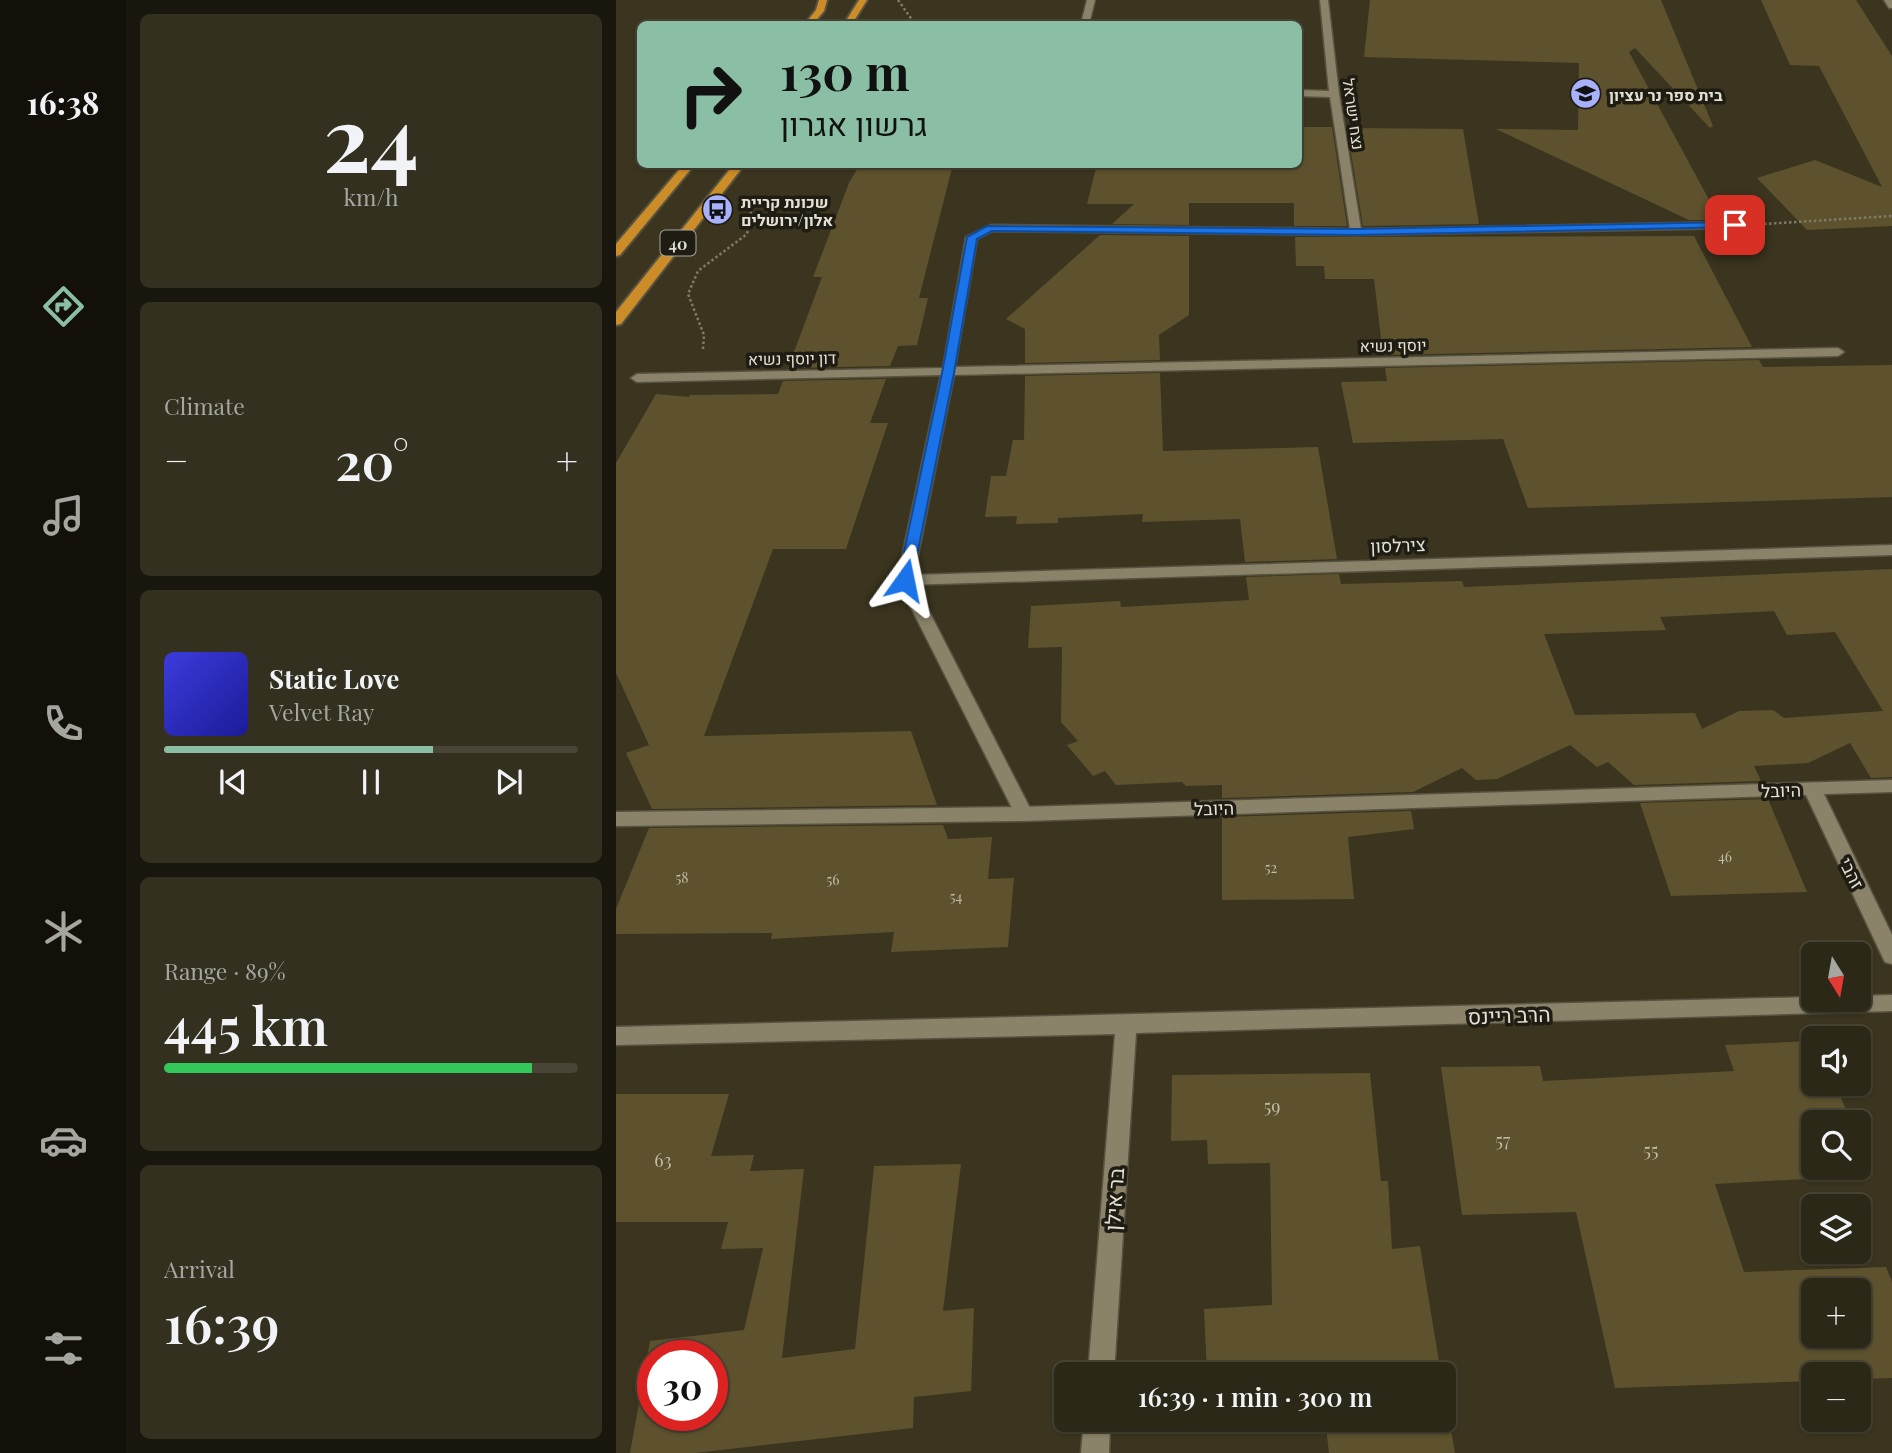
<!DOCTYPE html>
<meta charset="utf-8">
<style>
:root{--surface:#2c2817;--page:#343020;--text:#f1f3f6;--muted:#a6a6a1;--line:#484436;--accent:#8abfa5}
body{margin:0;font-family:"Playfair Display",Heebo,serif;background:var(--page);color:var(--text);height:100vh;display:flex;flex-direction:column;font-size:26px;white-space:nowrap}
*{box-sizing:border-box;margin:0}
p{font-size:23px;color:var(--muted)}
.icon{flex:none;width:38px;height:38px;fill:none;stroke:currentColor;stroke-width:2;stroke-linecap:round;stroke-linejoin:round}
.map{position:relative;flex:1;overflow:hidden}
.panel{display:flex;flex-direction:column;gap:14px;padding:14px;background:#18160d;width:490px}
.panel>*{flex:none}
.top-card{position:absolute;left:21px;top:21px;width:665px;height:147px;border-radius:10px;box-shadow:0 2px 5px #0004,0 0 0 2px var(--line);background:#8abfa5;color:#111;overflow:hidden}
.needle{width:46px;rotate:169deg}
.buttons{position:absolute;left:1185px;top:942px;display:grid;gap:14px}
.buttons a{display:grid;place-items:center;width:70px;height:70px;border-radius:10px;background:var(--surface);box-shadow:0 2px 5px #0004,0 0 0 2px var(--line);font-size:35px}
.speed{position:absolute;left:21px;top:1340px;display:flex;gap:14px;font-size:35px;font-weight:700;text-align:center}
.speed>*{display:grid;place-content:center;width:91px;height:91px;border-radius:50%;background:var(--surface);box-shadow:0 2px 5px #0004,0 0 0 2px var(--line);line-height:1}
.speed .limit{border:10px solid #d22;background:#fff;color:#111}
.pin{position:absolute;display:grid;place-items:center;width:60px;height:60px;color:#fff;margin:-30px;border-radius:14px;box-shadow:0 4px 10px #0006}
.me{position:absolute;width:77px;margin:-38px;rotate:12deg;stroke-linejoin:round;filter:drop-shadow(0 0 5px #0008)}
.turn{display:flex;align-items:center;gap:24px;height:147px;padding:0 28px;font-size:32px}
.turn .icon{width:91px;height:91px;stroke-width:2.5}
.turn b{display:block;font-size:49px;line-height:60px}
.big{font-size:52px;font-weight:600;line-height:1.1}
.panel .widget{flex:1;display:flex;flex-direction:column;justify-content:center;gap:10px;min-width:0;padding:0 24px;border-radius:10px;background:var(--page)}
.panel .dial{align-items:center;gap:0}
.dial b{font-size:91px;line-height:1}
.song{display:flex;align-items:center;gap:21px}
.cover{width:84px;height:84px;border-radius:10px;background:linear-gradient(135deg,hsl(240 70% 55%),hsl(240 70% 35%))}
.played{height:7px;border-radius:4px;background:linear-gradient(90deg,var(--accent) 65%,var(--line) 65%)}
.keys{display:flex;justify-content:space-around;direction:ltr}
.heat{display:flex;justify-content:space-between;align-items:center;font-size:38px;direction:ltr}
.charge{height:10px;border-radius:5px;background:linear-gradient(90deg,#34c759 89%,var(--line) 0)}
.trip{position:absolute;left:438px;top:1362px;width:402px;height:70px;border-radius:10px;background:var(--surface);box-shadow:0 2px 5px #0004,0 0 0 2px var(--line);font-weight:600;line-height:70px;text-align:center}
main{display:flex;flex:1;min-height:0}
.tabs{display:flex;flex-direction:column;width:126px;justify-content:space-around;align-items:center;background:#121009;color:var(--muted)}
.tabs .icon{width:49px;height:49px}
.tabs .current{color:var(--accent)}
.tabs b{font-size:32px;color:var(--text)}
.map>svg:first-child{display:block}
</style>
<main>
<nav class="tabs">
<b>16:38</b>
<svg class="icon current" aria-label="directions" viewBox="0 0 24 24"><path d="M12 3l9 9-9 9-9-9zM9 14v-3h6M13 9l2 2-2 2"/></svg>
<svg class="icon" aria-label="music" viewBox="0 0 24 24"><path d="M9 18V5l10-2v13"/><circle cx="6" cy="18" r="3"/><circle cx="16" cy="16" r="3"/></svg>
<svg class="icon" aria-label="phone" viewBox="0 0 24 24"><path d="M5 4h4l2 5-3 2q2 4 5 5l2-3 5 2v4C11 20 4 13 5 4z"/></svg>
<svg class="icon" aria-label="climate" viewBox="0 0 24 24"><path d="M12 3v18M4 7l16 10M4 17L20 7"/></svg>
<svg class="icon" aria-label="car" viewBox="0 0 24 24"><path d="M5 17H2v-5l4-1 3-4h7l3 4 3 1v5h-3M9 17h6M6 11h13"/><circle cx="7" cy="17" r="2"/><circle cx="17" cy="17" r="2"/></svg>
<svg class="icon" aria-label="filters" viewBox="0 0 24 24"><path d="M4 7h16M4 17h16"/><circle cx="9" cy="7" r="2"/><circle cx="15" cy="17" r="2"/></svg>
</nav>
<section class="panel">
<div class="widget dial"><b>24</b><p>km/h</p></div>
<div class="widget"><p>Climate</p>
<div class="heat"><a>−</a><b class="big">20°</b><a>+</a></div>
</div>
<div class="widget">
<div class="song"><i class="cover"></i><div><b>Static Love</b><p>Velvet Ray</p></div></div>
<div class="played"></div>
<div class="keys"><svg class="icon" aria-label="previous" viewBox="0 0 24 24"><path d="M18 5L8 12l10 7zM5 5v14"/></svg><svg class="icon" aria-label="pause" viewBox="0 0 24 24"><path d="M8 5v14M16 5v14"/></svg><svg class="icon" aria-label="next" viewBox="0 0 24 24"><path d="M6 5l10 7-10 7zM19 5v14"/></svg></div>
</div>
<div class="widget"><p>Range · 89%</p><b class="big">445 km</b><div class="charge"></div></div>
<div class="widget"><p>Arrival</p><b class="big">16:39</b></div>
</section>
<div class="map">
<svg width="1276" height="1453" viewBox="0 0 1276 1453">
<rect width="100%" height="100%" fill="#3b351f"/>
<path fill="#5d522d" fill-rule="evenodd" d="M 754,0 L 1045,0 L 1097,126 L 1094,128 L 1019,48 L 1013,52 L 1104,220 L 1073,220 L 880,129 L 962,130 L 963,63 L 748,57 Z
M 1145,0 L 1240,0 L 1276,56 L 1276,226 L 1191,230 L 1141,178 L 1199,160 L 1266,187 L 1203,66 L 1174,65 Z
M 682,127 L 716,127 L 731,226 L 678,226 L 678,203 L 573,203 L 573,225 L 496,224 L 518,204 L 471,204 L 481,164 L 682,164 Z
M 731,128 L 847,129 L 863,224 L 747,226 Z
M 244,164 L 337,164 L 303,298 L 312,298 L 301,345 L 282,346 L 274,366 L 172,368 L 206,277 L 197,277 L 233,183 Z
M 484,235 L 573,236 L 573,315 L 543,335 L 544,360 L 409,363 L 409,329 L 390,319 Z
M 1078,236 L 1136,347 L 767,355 L 758,279 L 709,279 L 708,266 L 680,266 L 679,237 Z
M 1143,360 L 1147,367 L 1276,365 L 1276,497 L 912,508 L 887,439 L 737,443 L 725,382 L 771,381 L 769,368 Z
M 544,373 L 547,451 L 702,447 L 721,559 L 629,562 L 624,519 L 526,522 L 527,514 L 442,518 L 442,523 L 400,524 L 401,516 L 369,517 L 375,476 L 390,476 L 397,440 L 408,440 L 409,376 Z
M 270,379 L 254,423 L 272,423 L 230,549 L 157,549 L 88,736 L 295,731 L 321,805 L 36,809 L 10,753 L 33,745 L 0,673 L 0,463 L 40,394 L 73,397 L 74,395 L 162,394 L 167,381 Z
M 1276,569 L 1276,777 L 1255,778 L 1234,743 L 1192,763 L 1138,766 L 1145,781 L 1018,785 L 992,762 L 981,767 L 954,745 L 881,779 L 860,780 L 846,768 L 797,792 L 606,798 L 606,785 L 570,786 L 566,782 L 500,785 L 489,771 L 477,776 L 451,745 L 462,741 L 445,722 L 446,647 L 412,648 L 415,606 L 504,601 L 505,607 L 633,600 L 630,577 L 723,574 L 725,584 L 846,581 L 848,587 ZM 1158,611 L 1171,635 L 1219,632 L 1267,711 L 1168,718 L 1157,710 L 1123,711 L 1086,729 L 1079,713 L 959,715 L 928,634 L 1050,630 L 1044,617 Z
M 1152,799 L 1191,892 L 1055,896 L 1024,803 Z
M 795,811 L 798,829 L 732,837 L 738,899 L 606,900 L 606,817 Z
M 327,825 L 332,839 L 376,837 L 372,879 L 398,878 L 392,947 L 275,952 L 278,932 L 155,939 L 156,933 L 0,934 L 0,909 L 33,828 Z
M 1197,1041 L 1197,1083 L 1219,1083 L 1235,1122 L 1197,1122 L 1197,1167 L 1242,1167 L 1242,1139 L 1257,1175 L 1099,1184 L 1128,1272 L 1270,1267 L 1276,1282 L 1276,1378 L 1242,1379 L 1242,1374 L 1197,1374 L 1197,1381 L 999,1388 L 960,1212 L 846,1215 L 825,1067 L 924,1066 L 927,1081 L 1118,1071 L 1109,1045 ZM 1197,1290 L 1242,1290 L 1242,1335 L 1197,1335 Z
M 754,1073 L 765,1181 L 772,1181 L 776,1249 L 804,1246 L 825,1374 L 591,1374 L 588,1309 L 656,1305 L 654,1163 L 592,1164 L 591,1140 L 555,1141 L 556,1075 Z
M 0,1094 L 113,1094 L 95,1156 L 138,1155 L 134,1171 L 188,1169 L 166,1358 L 239,1349 L 258,1166 L 345,1164 L 327,1311 L 358,1308 L 355,1391 L 298,1397 L 297,1428 L 79,1453 L 14,1453 L 34,1341 L 128,1330 L 147,1248 L 105,1249 L 112,1222 L 0,1222 ZM 37,1356 L 96,1356 L 96,1416 L 37,1416 Z
M 828,1388 L 839,1453 L 713,1453 L 709,1419 L 828,1419 Z"/>
<g fill="none" stroke-linecap="round" stroke-linejoin="round">
<defs>
<path id="service" d="M 289,575 L 297,580 L 417,814 L 415,819 L 401,819 L 399,814 L 281,580 Z"/>
<path id="minor" d="M 471,0 L 479,0 L 473,24 L 465,24 Z
M 704,0 L 712,0 L 723,94 L 745,229 L 1119,222 L 1124,225 L 1119,228 L 740,235 L 377,231 L 361,239 L 339,367 L 1222,348 L 1228,352 L 1222,356 L 338,375 L 298,575 L 1276,545 L 1276,555 L 289,585 L 281,580 L 325,375 L 21,382 L 15,378 L 21,374 L 327,368 L 350,237 L 375,225 L 734,229 L 714,97 L 682,96 L 682,90 L 713,91 Z
M 1268,0 L 1276,0 L 1276,8 L 1273,8 Z
M 1276,780 L 1276,792 L 1208,794 L 1276,935 L 1276,964 L 1269,962 L 1266,956 L 1190,795 L 408,821 L 0,826 L 0,812 L 408,807 Z
M 1276,995 L 1276,1011 L 520,1033 L 498,1374 L 472,1374 L 499,1034 L 0,1045 L 0,1027 L 1197,997 L 1197,999 L 1242,999 L 1242,996 Z
M 468,1419 L 494,1419 L 493,1453 L 465,1453 Z"/>
<path id="trunk" d="M 203,0 L 211,0 L 208,11 L 197,24 L 189,24 L 200,10 Z
M 243,0 L 251,0 L 236,24 L 228,24 Z
M 68,164 L 79,164 L 4,255 L 0,256 L 0,244 Z
M 118,164 L 129,164 L 5,324 L 0,325 L 0,312 Z"/>
</defs>
<use href="#service" stroke="#585340" stroke-width="3"/>
<use href="#minor" stroke="#585340" stroke-width="3"/>
<use href="#trunk" stroke="#585340" stroke-width="4"/>
<path stroke="#807b68" stroke-width="2.5" stroke-dasharray="2.5 2.5" stroke-linecap="butt" d="M 282,0 L 299,24
M 1148,224 L 1276,216
M 87,349 L 88,335 L 72,294 L 82,271 L 131,234 L 135,216 L 134,199"/>
<use href="#service" fill="#8a836a" fill-rule="evenodd"/>
<use href="#minor" fill="#8a836a" fill-rule="evenodd"/>
<use href="#trunk" fill="#cc8c28" fill-rule="evenodd"/>
</g>
<path fill="#1a73e8" stroke="#114b97" stroke-width="2" d="M 1119,222 L 1124,225 L 1122,227 L 740,235 L 376,231 L 361,239 L 338,373 L 296,580 L 289,585 L 282,580 L 326,373 L 351,237 L 371,226 L 740,229 Z"/>
<defs>
<symbol id="school-disc" viewBox="-11 -11 22 22"><circle r="9.5" fill="#a7b1fc" stroke="#1f1c13"/><path d="M0-5L7-2L0 1L-7-2ZM-4 1L0 2.5L4 1V4Q0 6-4 4Z" fill="#111"/></symbol>
<symbol id="bus-disc" viewBox="-11 -11 22 22"><circle r="9.5" fill="#a7b1fc" stroke="#1f1c13"/><path d="M-5-6H5V4H4V6H2V4H-2V6H-4V4H-5ZM-3.5-4V0h7V-4ZM-3.5 1.2v1.5H-2V1.2ZM2 1.2v1.5H3.5V1.2Z" fill="#111"/></symbol>
</defs>
<g fill-rule="evenodd">
<use href="#school-disc" x="952" y="76" width="35" height="35"/>
<use href="#bus-disc" x="84" y="192" width="35" height="35"/>
</g>
<g text-anchor="middle" dominant-baseline="central" stroke-width="7" stroke-linejoin="round" paint-order="stroke">
<g font-size="14" fill="#c2bcaa">
<text x="1109" y="856">46</text>
<text x="655" y="867">52</text>
<text x="66" y="877">58</text>
<text x="217" y="879">56</text>
<text x="340" y="896">54</text>
</g>
<g font-size="16" font-weight="bold" fill="#e4e0d3" stroke="#1f1c13" text-anchor="start">
<text x="993" y="94">בית ספר נר עציון</text>
<text x="125" y="201">שכונת קריית<tspan x="125" dy="18">אלון/ירושלים</tspan></text>
</g>
<g font-size="16" fill="#e4e0d3" stroke="#1f1c13">
<text transform="translate(738 114) rotate(82)">נצח ישראל</text>
<text transform="translate(777 345) rotate(-1)">יוסף נשיא</text>
<text transform="translate(176 358) rotate(-1)">דון יוסף נשיא</text>
</g>
<rect fill="#1f1c13" stroke="#a9a599" stroke-width="2" x="44.5" y="230.5" width="35" height="25" rx="5"/>
<g font-size="16" font-weight="bold" fill="#e4e0d3">
<text x="62" y="243">40</text>
</g>
<g font-size="18" fill="#e4e0d3" stroke="#1f1c13">
<text transform="translate(782 545) rotate(-2)">צירלסון</text>
<text transform="translate(1165 790) rotate(-2)">היובל</text>
<text transform="translate(598 808) rotate(-2)">היובל</text>
<text transform="translate(1236 873) rotate(64)">זהבי</text>
</g>
<g font-size="18" fill="#c2bcaa">
<text x="656" y="1106">59</text>
<text x="887" y="1140">57</text>
<text x="1035" y="1150">55</text>
<text x="47" y="1160">63</text>
</g>
<g font-size="21" fill="#e4e0d3" stroke="#1f1c13">
<text transform="translate(893 1014) rotate(-2)">הרב ריינס</text>
<text transform="translate(497 1199) rotate(-86)">בר אילן</text>
</g>
</g>
</svg>
<div class="buttons">
<a><svg class="needle" viewBox="-14 -14 28 28"><path d="M0-13l5 13h-10z" fill="#e53935"/><path d="M0 13l5-13h-10z" fill="#a6a6a1"/></svg></a>
<a><svg class="icon" aria-label="sound" viewBox="0 0 24 24"><path d="M4 9h4l5-4v14l-5-4H4zM17 9q2 3 0 6"/></svg></a>
<a><svg class="icon" aria-label="search" viewBox="0 0 24 24"><circle cx="10" cy="10" r="6"/><path d="M15 15l6 6"/></svg></a>
<a><svg class="icon" aria-label="layers" viewBox="0 0 24 24"><path d="M12 4l9 5-9 5-9-5zM3 14l9 5 9-5"/></svg></a>
<a>+</a>
<a>−</a>
</div>
<div class="speed"><div class="limit">30</div></div>
<div class="pin" style="left:1119px;top:225px;background:#d93025"><svg class="icon" aria-label="arrive" viewBox="0 0 24 24"><path d="M6 21V4h12l-3 4 3 4H6"/></svg></div>
<svg class="me" style="left:289px;top:580px" viewBox="-20 -20 40 40"><path d="M0-17L14 15 0 8-14 15z" fill="#1a73e8" stroke="#fff" stroke-width="4"/></svg>
<div class="trip">16:39 · 1 min · 300 m</div>
<div class="top-card">
<div class="turn"><svg class="icon" aria-label="right" viewBox="0 0 24 24"><path d="M7 20v-9h11M14 6l5 5-5 5"/></svg><div><b>130 m</b>גרשון אגרון</div></div>
</div>
</div>
</main>
